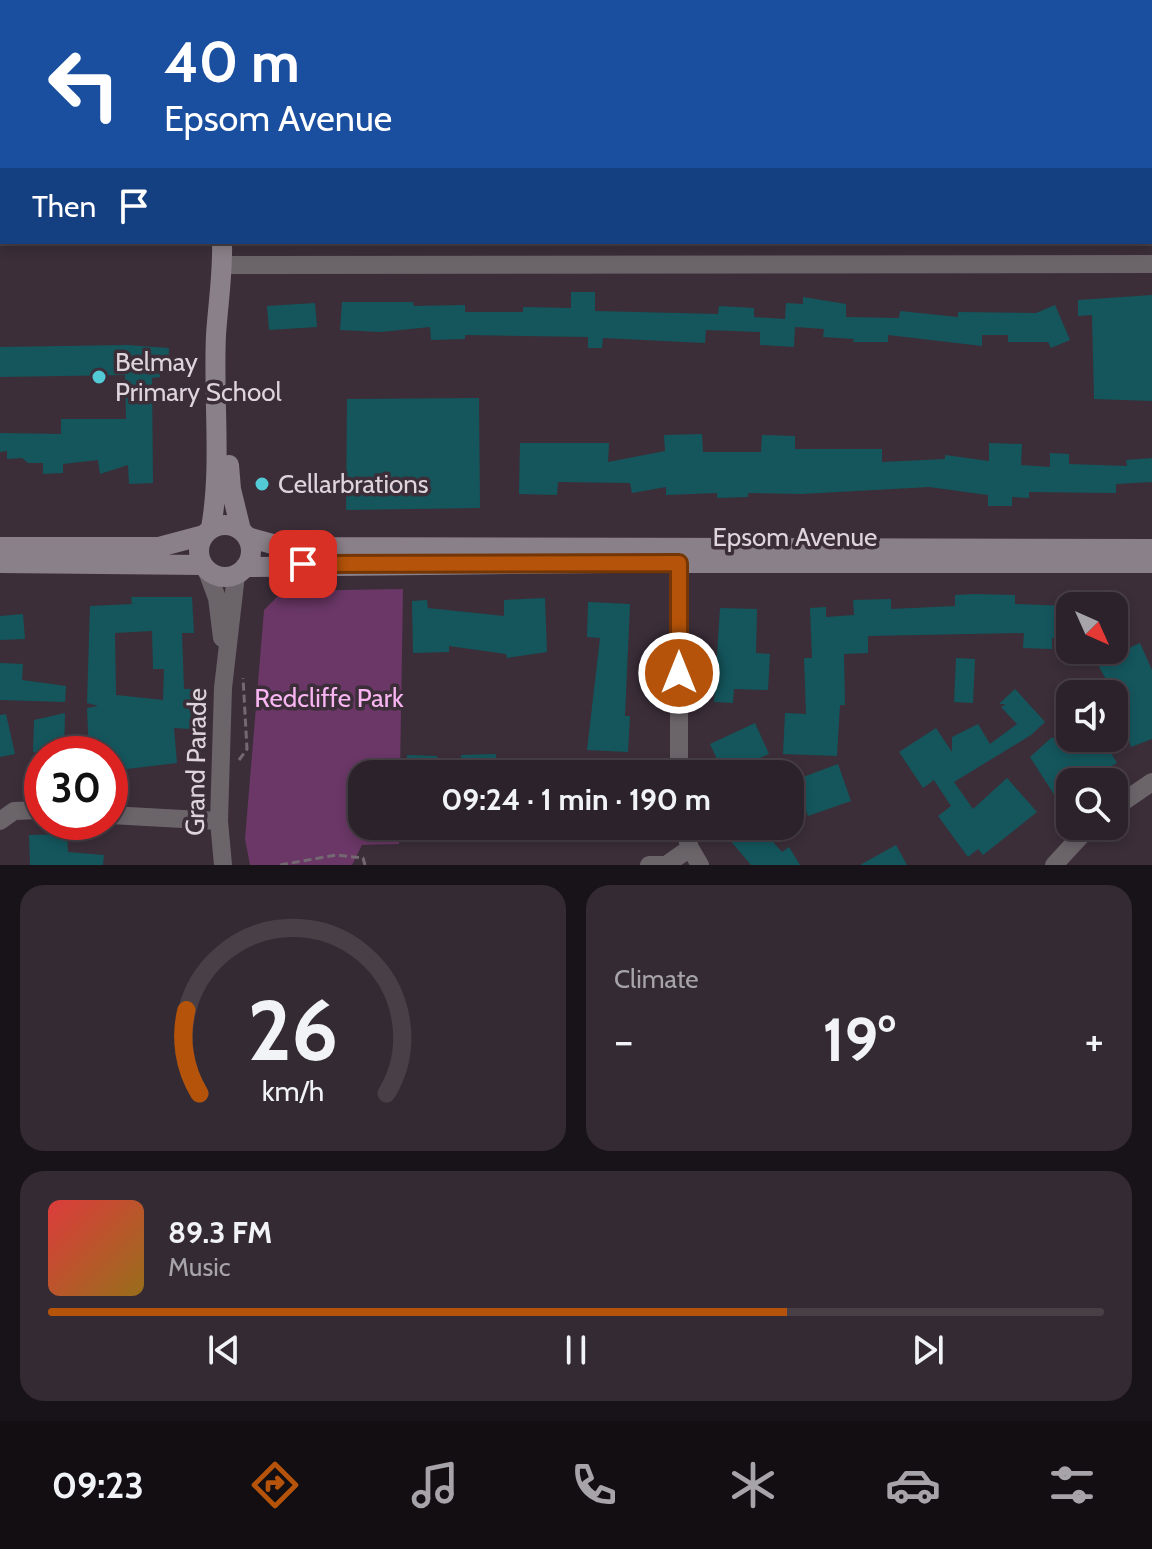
<!DOCTYPE html>
<meta charset="utf-8">
<style>
:root{--surface:#2c222b;--page:#342a33;--text:#f1f3f6;--muted:#a6a4a9;--line:#483f47;--accent:#b45309}
body{margin:0;font-family:Cabin,sans-serif;background:var(--page);color:var(--text);height:100vh;display:flex;flex-direction:column;font-size:30px;white-space:nowrap}
*{box-sizing:border-box;margin:0}
p{font-size:26px;color:var(--muted)}
.icon{flex:none;width:44px;height:44px;fill:none;stroke:currentColor;stroke-width:2;stroke-linecap:round;stroke-linejoin:round}
.map{position:relative;height:865px;overflow:hidden}
.drawer{display:flex;flex-direction:column;gap:20px;padding:20px;background:#181318;flex:1}
.drawer>*{flex:none}
.hud{position:absolute;left:0px;top:0px;width:1152px;height:244px;box-shadow:0 4px 12px #0003,0 0 0 2px var(--line);background:#1a4fa0;color:#fff;overflow:hidden}
.needle{width:52px;rotate:135deg}
.buttons{position:absolute;left:1056px;top:592px;display:grid;gap:16px}
.buttons a{display:grid;place-items:center;width:72px;height:72px;border-radius:16px;background:var(--surface);box-shadow:0 4px 12px #0003,0 0 0 2px var(--line);font-size:40px}
.speed{position:absolute;left:24px;top:736px;display:flex;gap:16px;font-size:40px;font-weight:700;text-align:center}
.speed>*{display:grid;place-content:center;width:104px;height:104px;border-radius:50%;background:var(--surface);box-shadow:0 4px 12px #0003,0 0 0 2px var(--line);line-height:1}
.speed .limit{border:12px solid #d22;background:#fff;color:#111}
.pin{position:absolute;display:grid;place-items:center;width:68px;height:68px;color:#fff;margin:-34px;border-radius:16px;box-shadow:0 4px 12px #0006}
.me{position:absolute;width:88px;margin:-44px;rotate:0deg;stroke-linejoin:round;filter:drop-shadow(0 0 6px #0008)}
.turn{display:flex;align-items:center;gap:28px;height:168px;padding:0 32px;font-size:36px}
.turn .icon{width:104px;height:104px;stroke-width:2.5}
.turn b{display:block;font-size:56px;line-height:68px}
.then{display:flex;align-items:center;height:76px;padding:0 32px;background:#0003;gap:16px;font-size:30px}
.big{font-size:60px;font-weight:700;line-height:1.1}
.drawer .widget{flex:1;display:flex;flex-direction:column;justify-content:center;gap:12px;min-width:0;padding:0 28px;border-radius:24px;background:var(--page)}
.drawer .dial{align-items:center;gap:0}
.dial svg{height:208px;overflow:visible;fill:none;stroke:var(--line);stroke-width:7;stroke-linecap:round;text-anchor:middle}
.dial text{fill:var(--text);stroke:none}
.song{display:flex;align-items:center;gap:24px}
.cover{width:96px;height:96px;border-radius:12px;background:linear-gradient(135deg,hsl(0 70% 55%),hsl(40 70% 35%))}
.played{height:8px;border-radius:4px;background:linear-gradient(90deg,var(--accent) 70%,var(--line) 70%)}
.keys{display:flex;justify-content:space-around;direction:ltr}
.heat{display:flex;justify-content:space-between;align-items:center;font-size:44px;direction:ltr}
.drawer .tiles{flex:1;display:grid;gap:20px;grid-template-columns:1fr 1fr}
.widget:last-child{grid-column:span 2}
.trip{position:absolute;left:348px;top:760px;width:456px;height:80px;border-radius:24px;background:var(--surface);box-shadow:0 4px 12px #0003,0 0 0 2px var(--line);font-weight:700;line-height:80px;text-align:center}
.menu{display:flex;height:128px;justify-content:space-around;align-items:center;background:#120e11;color:var(--muted)}
.menu .icon{width:56px;height:56px}
.menu .active{color:var(--accent)}
.menu b{font-size:36px;color:var(--text)}
.map>svg:first-child{display:block}
</style>
<div class="map">
<svg width="1152" height="865" viewBox="0 0 1152 865">
<rect width="100%" height="100%" fill="#3b2e39"/>
<path fill="#6a3766" d="M 403,589 L 400,774 L 362,774 L 362,826 L 399,826 L 399,844 L 362,845 L 352,865 L 250,865 L 245,839 L 264,610 L 283,591 Z"/>
<path fill="#14565c" fill-rule="evenodd" d="M 571,292 L 595,292 L 595,311 L 718,314 L 719,306 L 754,308 L 754,317 L 785,319 L 786,303 L 803,304 L 803,297 L 846,304 L 846,317 L 899,318 L 900,311 L 958,317 L 958,312 L 1036,313 L 1055,305 L 1070,340 L 1051,348 L 1048,342 L 1008,342 L 1008,335 L 982,335 L 982,346 L 888,335 L 888,342 L 853,342 L 854,339 L 823,337 L 824,329 L 795,327 L 794,347 L 760,345 L 760,332 L 706,330 L 705,343 L 603,338 L 602,348 L 588,348 L 588,337 L 465,335 L 465,339 L 431,340 L 430,327 L 381,332 L 340,330 L 342,302 L 413,302 L 414,306 L 465,305 L 465,312 L 523,312 L 523,307 L 571,308 Z
M 1152,295 L 1152,401 L 1094,399 L 1092,315 L 1078,316 L 1078,300 Z
M 315,303 L 317,327 L 269,330 L 267,306 Z
M 127,345 L 169,348 L 168,369 L 160,369 L 160,377 L 152,378 L 153,483 L 129,484 L 128,465 L 100,474 L 98,460 L 63,464 L 63,473 L 43,474 L 43,463 L 28,463 L 22,458 L 7,459 L 7,451 L 0,452 L 0,433 L 61,434 L 61,419 L 126,419 L 125,375 L 0,377 L 0,347 Z
M 479,398 L 480,508 L 346,510 L 347,399 Z
M 702,434 L 703,452 L 761,452 L 762,435 L 795,436 L 795,449 L 882,449 L 882,462 L 945,459 L 945,455 L 989,461 L 989,443 L 1022,444 L 1021,465 L 1050,467 L 1050,453 L 1069,454 L 1069,464 L 1127,466 L 1126,460 L 1152,458 L 1152,482 L 1116,484 L 1116,493 L 1029,492 L 1029,498 L 1012,497 L 1012,506 L 988,506 L 988,495 L 929,487 L 802,494 L 748,493 L 748,497 L 717,498 L 717,493 L 666,495 L 666,487 L 632,493 L 630,483 L 558,482 L 557,495 L 519,494 L 520,443 L 609,443 L 608,462 L 665,451 L 664,435 Z
M 975,594 L 1015,595 L 1015,604 L 1070,606 L 1070,639 L 1052,638 L 1052,649 L 1023,648 L 1024,633 L 868,636 L 868,653 L 844,654 L 845,705 L 840,705 L 837,756 L 783,754 L 785,713 L 806,714 L 804,658 L 812,658 L 810,608 L 826,607 L 826,617 L 854,615 L 853,600 L 891,599 L 891,609 L 955,606 L 955,595 Z
M 131,597 L 192,597 L 194,633 L 182,633 L 184,689 L 192,689 L 190,729 L 174,728 L 177,763 L 110,771 L 110,754 L 89,754 L 87,708 L 98,706 L 87,703 L 90,606 L 132,604 ZM 152,631 L 153,669 L 164,669 L 163,700 L 116,695 L 115,633 Z
M 545,598 L 547,652 L 507,658 L 506,654 L 449,646 L 449,652 L 413,653 L 412,601 L 427,600 L 428,608 L 504,616 L 504,600 Z
M 588,602 L 630,604 L 625,716 L 630,716 L 628,752 L 587,750 L 600,638 L 587,637 Z
M 720,608 L 757,609 L 756,653 L 770,654 L 768,690 L 734,689 L 733,703 L 714,702 Z
M 23,614 L 25,639 L 0,640 L 0,616 Z
M 1140,643 L 1152,670 L 1152,739 L 1131,747 L 1114,694 L 1097,663 Z
M 956,658 L 975,659 L 973,703 L 954,702 Z
M 0,663 L 23,664 L 22,680 L 66,686 L 65,702 L 0,700 Z
M 1015,689 L 1045,722 L 1031,735 L 954,782 L 973,809 L 1007,778 L 1037,812 L 983,855 L 978,849 L 968,857 L 938,816 L 951,806 L 934,780 L 923,788 L 899,752 L 936,728 L 952,752 L 952,737 L 978,724 L 990,744 L 1017,724 L 1001,707 L 1006,704 L 999,704 Z
M 65,713 L 64,753 L 33,752 L 34,720 Z
M 6,714 L 15,754 L 0,757 L 0,715 Z
M 755,723 L 769,754 L 724,774 L 710,744 Z
M 1051,738 L 1102,738 L 1117,763 L 1083,782 L 1070,782 L 1070,790 L 1062,795 L 1062,807 L 1030,757 Z
M 496,754 L 496,774 L 461,774 L 461,755 Z
M 407,755 L 437,756 L 437,774 L 406,774 Z
M 838,764 L 851,801 L 808,816 L 795,780 Z
M 718,826 L 759,826 L 782,852 L 789,847 L 800,865 L 751,865 Z
M 67,834 L 68,852 L 104,855 L 103,865 L 30,865 L 29,835 Z
M 896,845 L 907,865 L 860,865 Z"/>
<g fill="none" stroke-linecap="round" stroke-linejoin="round">
<path stroke="#746872" stroke-width="3" stroke-dasharray="8 4" stroke-linecap="butt" d="M 239,760 L 247,749 L 243,678
M 280,865 L 336,855 L 363,858 L 365,865"/>
<path stroke="#6b656a" stroke-width="18" d="M 223,265 L 1152,264
M 207,571 L 217,598 L 222,638
M 679,774 L 679,549
M 1114,808 L 1152,782
M 110,815 L 219,821
M 0,821 L 14,811 L 42,810
M 683,826 L 690,848 L 700,865
M 223,865 L 219,821 L 223,688 L 236,575
M 649,865 L 666,865 L 690,848
M 1054,865 L 1090,826"/>
<path stroke="#8a8089" stroke-width="20" d="M 215,0 L 215,2
M 229,465 L 231,489 L 241,530
M199 551a26 26 0 1 1 52 0a26 26 0 1 1-52 0Z
M 211,528 C 222,465 213,400 216,335 C 218,304 223,274 222,242
M 247,537 L 283,547 L 1152,549
M 0,547 L 159,547 L 204,535
M 0,563 L 202,565
M 245,567 L 605,563 L 1152,563"/>
</g>
<g fill="none" stroke-linecap="round" stroke-linejoin="round">
<defs>
<path id="route" d="M 303,564 L 679,563 L 679,673"/>
</defs>
<use href="#route" stroke="#753606" stroke-width="20"/>
<use href="#route" stroke="#b45309" stroke-width="14"/>
</g>
<g fill="#52cbd7" stroke="#3b2e39" stroke-width="3">
<circle cx="99" cy="377" r="8"/>
<circle cx="262" cy="484" r="8"/>
</g>
<g text-anchor="middle" dominant-baseline="central" stroke-width="7" stroke-linejoin="round" paint-order="stroke">
<g font-size="26" fill="#ded5dc" stroke="#3b2e39" text-anchor="start">
<text x="115" y="362">Belmay<tspan x="115" dy="30">Primary School</tspan></text>
<text x="278" y="484">Cellarbrations</text>
</g>
<g font-size="26" fill="#ded5dc" stroke="#3b2e39">
<text x="795" y="537">Epsom Avenue</text>
<text transform="translate(196 762) rotate(-89)">Grand Parade</text>
</g>
<g font-size="26" fill="#f8b5f1" stroke="#3b2e39">
<text x="329" y="698">Redcliffe Park</text>
</g>
</g>
</svg>
<div class="buttons">
<a><svg class="needle" viewBox="-14 -14 28 28"><path d="M0-13l5 13h-10z" fill="#e53935"/><path d="M0 13l5-13h-10z" fill="#a6a4a9"/></svg></a>
<a><svg class="icon" aria-label="sound" viewBox="0 0 24 24"><path d="M4 9h4l5-4v14l-5-4H4zM17 9q2 3 0 6"/></svg></a>
<a><svg class="icon" aria-label="search" viewBox="0 0 24 24"><circle cx="10" cy="10" r="6"/><path d="M15 15l6 6"/></svg></a>
</div>
<div class="speed"><div class="limit">30</div></div>
<div class="pin" style="left:303px;top:564px;background:#d93025"><svg class="icon" aria-label="arrive" viewBox="0 0 24 24"><path d="M6 21V4h12l-3 4 3 4H6"/></svg></div>
<svg class="me" style="left:679px;top:673px" viewBox="-20 -20 40 40"><circle r="17" fill="#b45309" stroke="#fff" stroke-width="3"/><path d="M0-11L8 9 0 5-8 9z" fill="#fff"/></svg>
<div class="trip">09:24 · 1 min · 190 m</div>
<div class="hud">
<div class="turn"><svg class="icon" aria-label="left" viewBox="0 0 24 24"><path d="M17 20v-9H6M10 6l-5 5 5 5"/></svg><div><b>40 m</b>Epsom Avenue</div></div>
<div class="then">Then<svg class="icon" aria-label="arrive" viewBox="0 0 24 24"><path d="M6 21V4h12l-3 4 3 4H6"/></svg></div>
</div>
</div>
<section class="drawer">
<div class="tiles">
<div class="widget dial"><svg viewBox="0 0 100 80">
<path d="M14 69A42 42 0 1 1 86 69"/>
<path d="M14 69A42 42 0 0 1 9 37" stroke="#b45309"/>
<text x="50" y="56" font-size="32" font-weight="700">26</text>
<text x="50" y="72" font-size="11">km/h</text>
</svg></div>
<div class="widget"><p>Climate</p>
<div class="heat"><a>−</a><b class="big">19°</b><a>+</a></div>
</div>
<div class="widget">
<div class="song"><i class="cover"></i><div><b>89.3 FM</b><p>Music</p></div></div>
<div class="played"></div>
<div class="keys"><svg class="icon" aria-label="previous" viewBox="0 0 24 24"><path d="M18 5L8 12l10 7zM5 5v14"/></svg><svg class="icon" aria-label="pause" viewBox="0 0 24 24"><path d="M8 5v14M16 5v14"/></svg><svg class="icon" aria-label="next" viewBox="0 0 24 24"><path d="M6 5l10 7-10 7zM19 5v14"/></svg></div>
</div>
</div>
</section>
<nav class="menu">
<b>09:23</b>
<svg class="icon active" aria-label="directions" viewBox="0 0 24 24"><path d="M12 3l9 9-9 9-9-9zM9 14v-3h6M13 9l2 2-2 2"/></svg>
<svg class="icon" aria-label="music" viewBox="0 0 24 24"><path d="M9 18V5l10-2v13"/><circle cx="6" cy="18" r="3"/><circle cx="16" cy="16" r="3"/></svg>
<svg class="icon" aria-label="phone" viewBox="0 0 24 24"><path d="M5 4h4l2 5-3 2q2 4 5 5l2-3 5 2v4C11 20 4 13 5 4z"/></svg>
<svg class="icon" aria-label="climate" viewBox="0 0 24 24"><path d="M12 3v18M4 7l16 10M4 17L20 7"/></svg>
<svg class="icon" aria-label="car" viewBox="0 0 24 24"><path d="M5 17H2v-5l4-1 3-4h7l3 4 3 1v5h-3M9 17h6M6 11h13"/><circle cx="7" cy="17" r="2"/><circle cx="17" cy="17" r="2"/></svg>
<svg class="icon" aria-label="filters" viewBox="0 0 24 24"><path d="M4 7h16M4 17h16"/><circle cx="9" cy="7" r="2"/><circle cx="15" cy="17" r="2"/></svg>
</nav>
